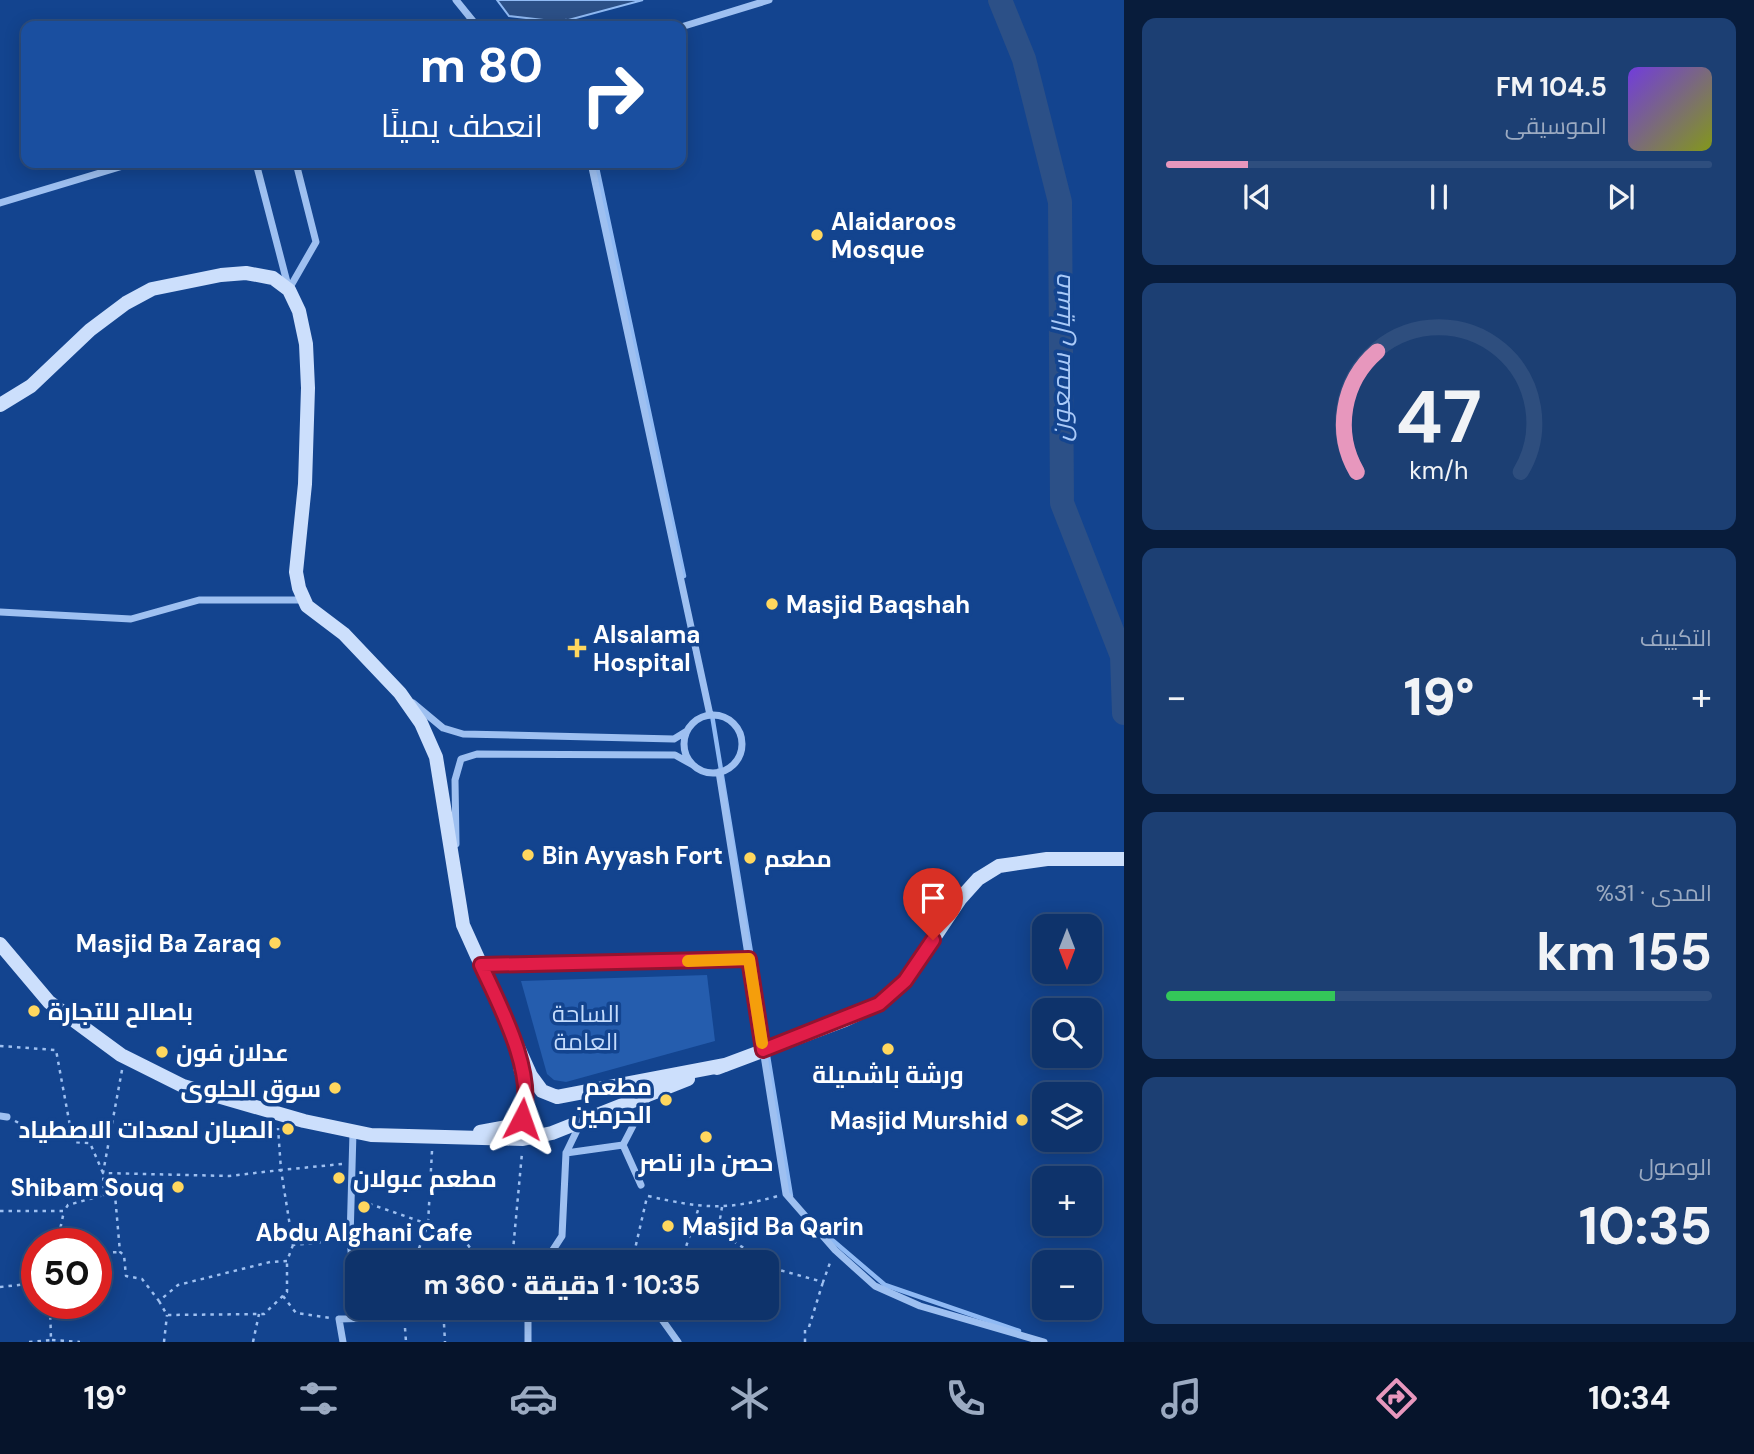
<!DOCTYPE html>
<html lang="ar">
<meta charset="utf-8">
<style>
:root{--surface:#0e336b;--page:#1c3f73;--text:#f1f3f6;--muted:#9baac1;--line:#2e4e7e;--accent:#e797bd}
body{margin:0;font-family:"DM Sans",Cairo,sans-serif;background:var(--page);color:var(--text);direction:rtl;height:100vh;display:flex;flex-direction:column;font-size:26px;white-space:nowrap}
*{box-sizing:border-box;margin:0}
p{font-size:23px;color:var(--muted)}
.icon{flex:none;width:38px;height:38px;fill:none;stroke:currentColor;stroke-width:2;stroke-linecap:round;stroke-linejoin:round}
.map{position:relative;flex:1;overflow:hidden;direction:ltr}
.side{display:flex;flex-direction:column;gap:18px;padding:18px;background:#081c3b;width:630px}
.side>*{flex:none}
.guide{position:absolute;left:21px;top:21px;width:665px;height:147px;border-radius:14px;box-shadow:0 4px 18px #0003,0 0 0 2px var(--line);direction:rtl;background:#1a4fa0;color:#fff;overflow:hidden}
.needle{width:46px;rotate:180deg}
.controls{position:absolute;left:1032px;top:914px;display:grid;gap:14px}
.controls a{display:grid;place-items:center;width:70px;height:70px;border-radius:14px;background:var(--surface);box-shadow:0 4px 18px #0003,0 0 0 2px var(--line);font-size:35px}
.speed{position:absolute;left:21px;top:1228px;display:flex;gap:14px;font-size:35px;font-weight:700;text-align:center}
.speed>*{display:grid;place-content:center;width:91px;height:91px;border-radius:50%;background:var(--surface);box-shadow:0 4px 18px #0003,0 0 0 2px var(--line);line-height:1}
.speed .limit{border:10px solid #d22;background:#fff;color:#111}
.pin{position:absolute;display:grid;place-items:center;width:60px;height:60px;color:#fff;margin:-72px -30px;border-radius:50% 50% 50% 0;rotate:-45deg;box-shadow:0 0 7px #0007}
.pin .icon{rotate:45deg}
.me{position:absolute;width:77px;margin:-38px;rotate:4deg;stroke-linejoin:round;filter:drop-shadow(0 0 5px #0008)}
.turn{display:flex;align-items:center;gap:24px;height:147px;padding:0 28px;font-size:32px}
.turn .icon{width:91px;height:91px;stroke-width:2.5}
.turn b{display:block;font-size:49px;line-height:60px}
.big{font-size:52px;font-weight:800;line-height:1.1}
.side .card{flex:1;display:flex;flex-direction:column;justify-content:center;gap:10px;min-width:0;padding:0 24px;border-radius:14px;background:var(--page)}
.side .dial{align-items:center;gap:0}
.dial svg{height:182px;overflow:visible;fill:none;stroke:var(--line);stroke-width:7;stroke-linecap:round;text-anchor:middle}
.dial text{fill:var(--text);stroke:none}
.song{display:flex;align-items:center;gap:21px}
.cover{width:84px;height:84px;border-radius:10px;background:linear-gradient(135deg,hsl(260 70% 55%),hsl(70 70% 35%))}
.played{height:7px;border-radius:4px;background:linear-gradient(90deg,var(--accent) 15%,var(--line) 15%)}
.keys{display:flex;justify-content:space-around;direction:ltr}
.heat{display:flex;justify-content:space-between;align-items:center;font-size:38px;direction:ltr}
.charge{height:10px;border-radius:5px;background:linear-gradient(90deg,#34c759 31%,var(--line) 0)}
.trip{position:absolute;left:345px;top:1250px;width:434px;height:70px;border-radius:14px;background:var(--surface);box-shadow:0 4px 18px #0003,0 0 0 2px var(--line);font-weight:800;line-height:70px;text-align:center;direction:rtl}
.tabs{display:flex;height:112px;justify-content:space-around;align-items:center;background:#06142b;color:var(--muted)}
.tabs .icon{width:49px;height:49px}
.tabs .on{color:var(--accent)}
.tabs b{font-size:32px;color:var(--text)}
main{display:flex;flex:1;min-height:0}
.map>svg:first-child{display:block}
</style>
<main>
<section class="side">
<div class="card">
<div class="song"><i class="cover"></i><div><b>104.5 FM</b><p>الموسيقى</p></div></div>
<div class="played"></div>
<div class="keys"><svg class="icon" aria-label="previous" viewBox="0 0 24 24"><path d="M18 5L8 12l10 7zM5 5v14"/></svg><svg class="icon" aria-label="pause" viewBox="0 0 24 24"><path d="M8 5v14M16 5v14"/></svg><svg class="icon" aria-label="next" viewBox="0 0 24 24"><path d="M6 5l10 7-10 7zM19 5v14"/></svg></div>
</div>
<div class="card dial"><svg viewBox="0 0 100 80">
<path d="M14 69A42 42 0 1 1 86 69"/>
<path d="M14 69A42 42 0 0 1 23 16" stroke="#e797bd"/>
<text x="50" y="56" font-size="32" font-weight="700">47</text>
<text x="50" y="72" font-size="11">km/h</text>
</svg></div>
<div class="card"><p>التكييف</p>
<div class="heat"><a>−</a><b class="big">19°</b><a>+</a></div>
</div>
<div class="card"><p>المدى · 31%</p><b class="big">155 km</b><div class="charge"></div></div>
<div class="card"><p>الوصول</p><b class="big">10:35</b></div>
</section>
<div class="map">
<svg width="1124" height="1342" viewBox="0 0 1124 1342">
<rect width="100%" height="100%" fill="#13448f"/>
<path fill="#255dae" d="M 707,975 L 715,1041 L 566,1082 L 554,1080 L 547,1074 L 521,981 Z"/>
<path fill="#2c5087" stroke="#90baf4" stroke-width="2" d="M 497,0 L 643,0 L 561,22 L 509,16 Z"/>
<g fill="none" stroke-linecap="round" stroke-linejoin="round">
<path stroke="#90baf4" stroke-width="4.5" d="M 566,21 L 567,26
M 596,163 L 684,576
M 712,715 L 791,1196
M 824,1233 L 885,1285 L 1019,1331"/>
<path stroke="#2c5087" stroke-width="24" d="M 1000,0 L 1024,59 L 1060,202 L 1062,503 L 1122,656 L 1124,713"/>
<path stroke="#9ec0f1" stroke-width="2.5" stroke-dasharray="3.5 5" stroke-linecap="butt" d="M 0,1046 L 56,1050 L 73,1142 L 90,1143 L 103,1173 L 104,1195 L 115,1195 L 120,1252 L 124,1255 L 126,1276 L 142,1279 L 159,1301 L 178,1285 L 270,1262 L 287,1261 L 293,1245
M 122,1070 L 103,1173 L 229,1176 L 281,1170 L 278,1128
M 15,1121 L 29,1128 L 72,1135
M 432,1151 L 428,1224 L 462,1237 L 471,1249 L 513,1262
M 342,1164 L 281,1170 L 293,1245 L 342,1240
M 648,1196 C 701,1208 725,1211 778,1196
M 361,1201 L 428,1224 L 414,1262
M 722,1207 L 718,1231 L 765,1262
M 0,1211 L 64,1211 L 68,1205 L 104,1195
M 692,1229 L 718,1231
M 57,1244 L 64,1211
M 96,1253 L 120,1252
M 512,1261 L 522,1153
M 484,1262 L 486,1253
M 632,1262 L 647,1197
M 681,1262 L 699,1207
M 766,1263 L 776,1269 L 823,1282 L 831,1260
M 0,1287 L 37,1283
M 283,1296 L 296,1313 L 331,1318
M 159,1301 L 167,1315 L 264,1314 L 287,1292 L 287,1261
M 674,1318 L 675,1307
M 444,1324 L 445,1342
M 405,1328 L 406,1342
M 52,1340 L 80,1342
M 29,1342 L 51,1340 L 50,1304
M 164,1342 L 167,1315
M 253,1342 L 259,1314
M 805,1342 L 805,1330 L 809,1327 L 823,1282"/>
<path stroke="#9ec0f1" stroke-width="7" d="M 456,0 L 477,26
M 681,27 L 769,0
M 256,163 L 288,286
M 591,163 L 710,715
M 0,203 L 133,163
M 289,289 L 316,242 L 296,163
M 0,612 L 131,619 L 199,600 L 304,600
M 413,703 L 443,728 L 463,734 L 674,739 L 687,731
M684 744a29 29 0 1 1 58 0a29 29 0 1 1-58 0Z
M 719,772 L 786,1194 L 835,1250 L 875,1286 L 920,1306 L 1044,1342
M 456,844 L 455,780 L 461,759 L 477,754 L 675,755 L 693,765
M 482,965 L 749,959
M 0,1116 L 7,1117
M 353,1132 L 350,1239 L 357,1318
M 566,1153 L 623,1145
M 641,1185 L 623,1145 L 649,1095
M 545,1262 L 562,1236 L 566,1153 L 580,1124
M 653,1307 L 678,1342
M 343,1342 L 339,1319 L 476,1315 L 528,1307 L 528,1342"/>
<path stroke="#ccdffc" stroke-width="14" d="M 0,405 L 31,386 L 90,330 L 126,303 L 152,289 L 221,275 L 246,273 L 273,278 L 289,290 L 299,311 L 306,344 L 308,388 L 305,484 L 296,572 L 299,588 L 307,606 L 344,634 L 400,693 L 421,723 L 436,757 L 463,925 L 531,1076 L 542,1091 L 557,1097 L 725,1065
M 0,944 L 49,1002 L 121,1055 L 183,1086 L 304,1121 L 371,1135 L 523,1139 L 552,1133 L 688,1079
M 717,1068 L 845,1020 L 879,1004 L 905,981 L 960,899 L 978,879 L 999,866 L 1047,859 L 1124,859
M 480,1132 L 512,1126 L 522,1119 L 527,1093 L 520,1067"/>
</g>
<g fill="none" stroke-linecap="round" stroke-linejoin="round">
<defs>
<path id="route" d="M 522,1119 C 537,1075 500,1006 481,965 L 749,959 L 763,1050 L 879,1004 L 905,981 L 933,940"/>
</defs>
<use href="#route" stroke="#92132f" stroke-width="18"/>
<use href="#route" stroke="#e11d48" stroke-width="12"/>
<path stroke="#f59e0b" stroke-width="12" d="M 688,961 L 749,959 L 762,1043"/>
</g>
<g fill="#ffd75e" stroke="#13448f" stroke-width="2.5">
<circle cx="817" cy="235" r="7"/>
<circle cx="772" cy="604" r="7"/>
<path d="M573.5 637.5h7v7h7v7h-7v7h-7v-7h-7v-7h7z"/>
<circle cx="528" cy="855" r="7"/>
<circle cx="750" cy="858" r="7"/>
<circle cx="275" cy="943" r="7"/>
<circle cx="34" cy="1011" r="7"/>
<circle cx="888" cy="1049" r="7"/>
<circle cx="162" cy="1052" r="7"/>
<circle cx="335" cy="1088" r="7"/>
<circle cx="666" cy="1100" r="7"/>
<circle cx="1022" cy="1120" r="7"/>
<circle cx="288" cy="1129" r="7"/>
<circle cx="706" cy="1137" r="7"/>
<circle cx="339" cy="1178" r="7"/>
<circle cx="178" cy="1187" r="7"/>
<circle cx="364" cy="1207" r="7"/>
<circle cx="668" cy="1226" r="7"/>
</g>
<g text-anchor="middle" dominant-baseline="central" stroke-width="7" stroke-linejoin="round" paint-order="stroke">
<g font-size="24" font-weight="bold" fill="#fff" stroke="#13448f" text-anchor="start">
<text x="831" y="221">Alaidaroos<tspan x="831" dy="28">Mosque</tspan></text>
<text x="786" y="604">Masjid Baqshah</text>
<text x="593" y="634">Alsalama<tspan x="593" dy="28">Hospital</tspan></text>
<text x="542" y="855">Bin Ayyash Fort</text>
<text x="764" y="858">مطعم</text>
<text x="261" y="943" text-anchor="end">Masjid Ba Zaraq</text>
<text x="48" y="1011">باصالح للتجارة</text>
<text x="176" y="1052">عدلان فون</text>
<text x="888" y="1074" text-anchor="middle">ورشة باشميلة</text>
<text x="652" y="1086" text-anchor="end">مطعم<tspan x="652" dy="28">الحرمين</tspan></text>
<text x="321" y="1088" text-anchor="end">سوق الحلوى</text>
<text x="1008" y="1120" text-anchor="end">Masjid Murshid</text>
<text x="274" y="1129" text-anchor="end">الصبان لمعدات الاصطياد</text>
<text x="706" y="1162" text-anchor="middle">حصن دار ناصر</text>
<text x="353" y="1178">مطعم عبولان</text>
<text x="164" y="1187" text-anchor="end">Shibam Souq</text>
<text x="682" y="1226">Masjid Ba Qarin</text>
<text x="364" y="1232" text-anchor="middle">Abdu Alghani Cafe</text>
</g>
<g font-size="24" fill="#c5dcfc" stroke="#13448f">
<text x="586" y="1013">الساحة<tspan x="586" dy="28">العامة</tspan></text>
</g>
<g font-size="26" font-style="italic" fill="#aacaf8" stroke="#13448f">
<text transform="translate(1061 358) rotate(-90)">مسيال سمعون</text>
</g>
</g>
</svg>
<div class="controls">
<a><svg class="needle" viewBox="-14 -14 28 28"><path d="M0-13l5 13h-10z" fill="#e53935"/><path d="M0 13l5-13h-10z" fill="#9baac1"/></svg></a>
<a><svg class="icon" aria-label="search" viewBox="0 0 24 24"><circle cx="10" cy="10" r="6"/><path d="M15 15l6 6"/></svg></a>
<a><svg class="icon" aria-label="layers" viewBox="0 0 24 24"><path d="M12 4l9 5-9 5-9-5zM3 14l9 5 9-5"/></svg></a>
<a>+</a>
<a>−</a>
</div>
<div class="speed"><div class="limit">50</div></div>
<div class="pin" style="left:933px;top:940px;background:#d93025"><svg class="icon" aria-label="arrive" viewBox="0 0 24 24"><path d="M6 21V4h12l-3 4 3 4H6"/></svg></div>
<svg class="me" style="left:522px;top:1119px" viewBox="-20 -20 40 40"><path d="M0-17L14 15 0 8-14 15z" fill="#e11d48" stroke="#fff" stroke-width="4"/></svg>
<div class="trip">10:35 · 1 دقيقة · 360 m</div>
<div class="guide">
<div class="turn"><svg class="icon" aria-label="right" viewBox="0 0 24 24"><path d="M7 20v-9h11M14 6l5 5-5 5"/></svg><div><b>80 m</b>انعطف يمينًا</div></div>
</div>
</div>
</main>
<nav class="tabs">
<b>10:34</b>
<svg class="icon on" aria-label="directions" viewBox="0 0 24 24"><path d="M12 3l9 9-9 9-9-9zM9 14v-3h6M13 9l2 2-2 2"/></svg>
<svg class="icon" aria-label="music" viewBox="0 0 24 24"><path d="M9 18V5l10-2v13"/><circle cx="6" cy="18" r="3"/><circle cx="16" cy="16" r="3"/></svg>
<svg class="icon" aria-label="phone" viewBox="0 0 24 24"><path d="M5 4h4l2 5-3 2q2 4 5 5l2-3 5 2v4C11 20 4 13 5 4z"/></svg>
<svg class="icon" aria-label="climate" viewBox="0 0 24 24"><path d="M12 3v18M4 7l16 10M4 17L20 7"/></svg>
<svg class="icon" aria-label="car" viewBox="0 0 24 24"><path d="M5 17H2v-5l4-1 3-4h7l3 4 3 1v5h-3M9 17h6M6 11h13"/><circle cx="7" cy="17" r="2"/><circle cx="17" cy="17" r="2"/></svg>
<svg class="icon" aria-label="filters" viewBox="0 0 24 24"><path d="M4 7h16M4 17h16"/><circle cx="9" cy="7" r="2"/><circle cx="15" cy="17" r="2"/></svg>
<b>19°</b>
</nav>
